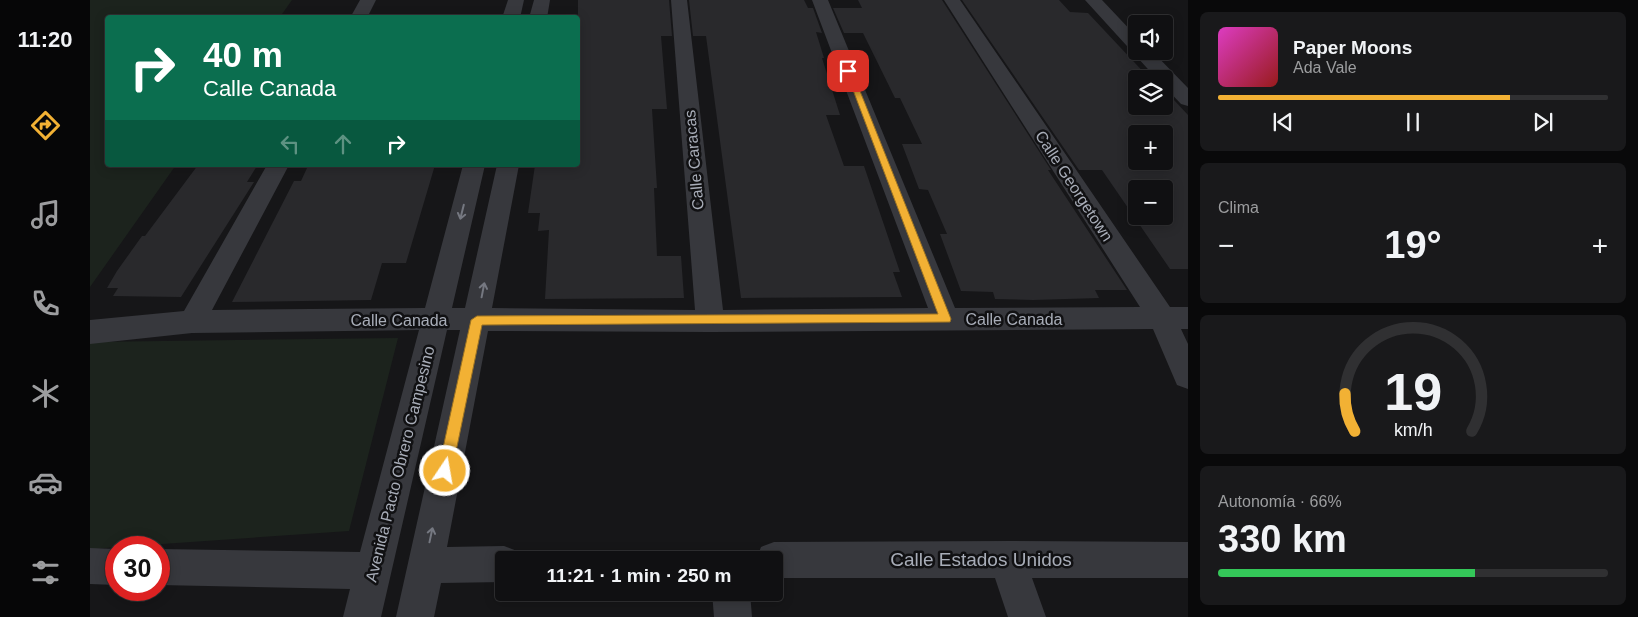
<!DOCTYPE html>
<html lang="es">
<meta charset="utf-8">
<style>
:root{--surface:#101012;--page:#19191b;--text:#f1f3f6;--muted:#9c9d9f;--line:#303032;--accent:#f2b134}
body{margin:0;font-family:Helvetica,sans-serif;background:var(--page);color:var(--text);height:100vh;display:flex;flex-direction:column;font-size:19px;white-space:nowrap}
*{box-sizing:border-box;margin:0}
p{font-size:16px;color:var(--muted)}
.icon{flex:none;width:28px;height:28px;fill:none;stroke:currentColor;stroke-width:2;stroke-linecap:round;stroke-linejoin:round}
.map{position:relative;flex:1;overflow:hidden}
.drawer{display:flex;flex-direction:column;gap:12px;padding:12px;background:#09090a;width:450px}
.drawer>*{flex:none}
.banner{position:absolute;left:15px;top:15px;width:475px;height:152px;border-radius:5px;box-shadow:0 2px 12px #0003,0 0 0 1px var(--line);background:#0b6e4f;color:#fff;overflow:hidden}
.tools{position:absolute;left:1038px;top:15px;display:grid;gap:10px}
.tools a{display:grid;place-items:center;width:45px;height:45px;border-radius:5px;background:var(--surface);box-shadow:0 2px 12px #0003,0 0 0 1px var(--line);font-size:25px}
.speed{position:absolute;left:15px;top:536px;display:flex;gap:10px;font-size:25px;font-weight:700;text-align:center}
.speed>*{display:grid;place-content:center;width:65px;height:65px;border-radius:50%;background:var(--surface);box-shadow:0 2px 12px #0003,0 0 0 1px var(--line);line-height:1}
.speed .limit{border:8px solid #d22;background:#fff;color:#111}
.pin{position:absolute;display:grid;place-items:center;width:42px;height:42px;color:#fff;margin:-21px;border-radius:10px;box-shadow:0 2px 8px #0006}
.me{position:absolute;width:55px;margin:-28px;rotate:12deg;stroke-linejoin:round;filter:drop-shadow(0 0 4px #0008)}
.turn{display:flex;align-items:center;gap:18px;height:105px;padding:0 15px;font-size:22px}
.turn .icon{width:65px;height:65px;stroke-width:2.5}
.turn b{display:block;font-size:35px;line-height:42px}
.lanes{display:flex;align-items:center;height:48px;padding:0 15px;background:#0003;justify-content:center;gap:25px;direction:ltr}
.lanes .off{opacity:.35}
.big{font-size:38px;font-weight:700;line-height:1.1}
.drawer .tile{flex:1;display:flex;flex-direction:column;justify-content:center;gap:8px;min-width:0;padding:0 18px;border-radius:8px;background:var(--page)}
.drawer .dial{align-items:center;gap:0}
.dial svg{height:130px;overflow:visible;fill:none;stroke:var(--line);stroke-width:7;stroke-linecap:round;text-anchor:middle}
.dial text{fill:var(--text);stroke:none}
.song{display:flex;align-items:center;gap:15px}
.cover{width:60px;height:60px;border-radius:8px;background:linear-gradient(135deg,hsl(310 70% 55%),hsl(0 70% 35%))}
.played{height:5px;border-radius:2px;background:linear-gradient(90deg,var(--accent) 75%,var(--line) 75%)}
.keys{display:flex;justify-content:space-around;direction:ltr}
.heat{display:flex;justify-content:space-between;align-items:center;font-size:28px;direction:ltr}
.charge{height:8px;border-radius:4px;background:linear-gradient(90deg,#34c759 66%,var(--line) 0)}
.trip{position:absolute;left:405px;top:551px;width:288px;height:50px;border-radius:5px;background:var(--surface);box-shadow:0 2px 12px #0003,0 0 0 1px var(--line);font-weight:700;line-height:50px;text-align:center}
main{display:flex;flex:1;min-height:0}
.menu{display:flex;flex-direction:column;width:90px;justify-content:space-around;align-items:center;background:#060607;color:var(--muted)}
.menu .icon{width:35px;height:35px}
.menu .selected{color:var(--accent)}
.menu b{font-size:22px;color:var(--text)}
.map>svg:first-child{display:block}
</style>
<main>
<nav class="menu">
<b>11:20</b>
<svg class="icon selected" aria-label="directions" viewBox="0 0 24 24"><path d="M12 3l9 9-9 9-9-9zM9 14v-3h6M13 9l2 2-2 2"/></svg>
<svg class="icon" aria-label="music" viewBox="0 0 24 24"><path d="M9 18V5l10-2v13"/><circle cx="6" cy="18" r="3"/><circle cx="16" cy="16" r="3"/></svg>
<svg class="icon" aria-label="phone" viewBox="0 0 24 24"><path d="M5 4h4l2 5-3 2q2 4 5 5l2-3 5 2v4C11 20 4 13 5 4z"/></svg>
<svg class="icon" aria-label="climate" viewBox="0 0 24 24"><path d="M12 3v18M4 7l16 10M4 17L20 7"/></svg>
<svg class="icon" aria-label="car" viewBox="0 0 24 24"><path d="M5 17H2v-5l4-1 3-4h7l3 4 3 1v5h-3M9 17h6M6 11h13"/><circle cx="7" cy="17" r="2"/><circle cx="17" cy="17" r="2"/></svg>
<svg class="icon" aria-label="filters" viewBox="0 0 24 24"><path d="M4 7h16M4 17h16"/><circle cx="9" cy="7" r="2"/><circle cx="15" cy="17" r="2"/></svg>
</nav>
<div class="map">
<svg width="1098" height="617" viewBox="0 0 1098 617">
<rect width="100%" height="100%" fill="#161618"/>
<path fill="#1c231d" d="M 0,0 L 202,0 L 190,17 L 18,18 L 18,165 L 86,165 L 0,287 Z
M 308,338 L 259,531 L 0,549 L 0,342 Z"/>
<path fill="#29292c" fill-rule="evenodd" d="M 488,0 L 579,0 L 582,36 L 571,36 L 577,109 L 562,109 L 567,188 L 564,188 L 567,256 L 591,256 L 594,298 L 455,299 L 459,230 L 448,231 L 450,213 L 438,213 L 445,165 L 488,165 Z
M 599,0 L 714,0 L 718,8 L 723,8 L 732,33 L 726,32 L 734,58 L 732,58 L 750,115 L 736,115 L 754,166 L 774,166 L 810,272 L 803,272 L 812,297 L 651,298 L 616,36 L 603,36 Z
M 768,0 L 852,0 L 961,170 L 958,170 L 1037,290 L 1005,290 L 1009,298 L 943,300 L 905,299 L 903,292 L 871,291 L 850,234 L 857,234 L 838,190 L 829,189 L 812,144 L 832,144 L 810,98 L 805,98 L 773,33 L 754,33 L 743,8 L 772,8 Z
M 872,0 L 969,0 L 980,12 L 998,13 L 1060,79 L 1046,79 L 1046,106 L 1074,106 L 1074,93 L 1080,100 L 1084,100 L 1098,115 L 1098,269 L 1080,269 L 1012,170 L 989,170 ZM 1046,134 L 1074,134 L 1074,161 L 1046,161 ZM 1046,189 L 1074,189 L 1074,216 L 1046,216 Z
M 108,165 L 167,166 L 157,182 L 164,182 L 91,297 L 23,296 L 28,288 L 17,288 L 27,271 L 52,236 L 55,236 Z
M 239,165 L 345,165 L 316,263 L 292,263 L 281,300 L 142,302 L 204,181 L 211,181 L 217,168 L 238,168 Z"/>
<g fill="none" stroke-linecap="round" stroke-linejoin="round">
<path fill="#37383d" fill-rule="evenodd" d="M 270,0 L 286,0 L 277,18 L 260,18 Z
M 418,0 L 434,0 L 430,18 L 412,18 Z
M 444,0 L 460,0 L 457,18 L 439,18 Z
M 581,0 L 597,0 L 633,310 L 838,308 L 722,0 L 738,0 L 865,308 L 1050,307 L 854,0 L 870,0 L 1080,307 L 1098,307 L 1098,329 L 1091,329 L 1098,344 L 1098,389 L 1087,385 L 1063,329 L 620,332 L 398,331 L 357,547 L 414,546 L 427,551 L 431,560 L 414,560 L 414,582 L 351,583 L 344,617 L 306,617 L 370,330 L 357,330 L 291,617 L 253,617 L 260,589 L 69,585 L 69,549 L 270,552 L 329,330 L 102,333 L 0,344 L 0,320 L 94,311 L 177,165 L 199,165 L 122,310 L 335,308 L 373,165 L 395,165 L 362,308 L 375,308 L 407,165 L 429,165 L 402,308 L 605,310 Z
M 995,0 L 1012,0 L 1046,36 L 1046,51 L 1062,51 L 1098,88 L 1098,106 L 1091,104 L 1074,86 L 1074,79 L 1067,79 Z
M 917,541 L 1098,542 L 1098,578 L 942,578 L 956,617 L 918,617 L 905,578 L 684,578 L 684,560 L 666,560 L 671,547 L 684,542 Z
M 0,548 L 26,549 L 26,585 L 0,584 Z
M 622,592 L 660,592 L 662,617 L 624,617 Z"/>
</g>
<defs><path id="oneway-shaft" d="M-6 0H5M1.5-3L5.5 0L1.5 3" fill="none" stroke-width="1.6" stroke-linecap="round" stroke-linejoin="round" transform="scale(1.25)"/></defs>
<g stroke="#757881">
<use href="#oneway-shaft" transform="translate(372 212) rotate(104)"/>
<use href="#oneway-shaft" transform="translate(393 290) rotate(-79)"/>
<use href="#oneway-shaft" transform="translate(341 535) rotate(-78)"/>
</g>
<path fill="#f2b134" stroke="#9d7322" d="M 755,69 L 762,71 L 861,319 L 860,322 L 392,325 L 362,471 L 360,475 L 355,477 L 350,475 L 348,471 L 381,320 L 387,316 L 848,314 Z"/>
<g text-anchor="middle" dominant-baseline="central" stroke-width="5" stroke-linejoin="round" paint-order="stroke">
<g font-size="16" fill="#a8adb8" stroke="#111113">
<text transform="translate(604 160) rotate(-95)">Calle Caracas</text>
<text transform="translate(984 186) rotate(57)">Calle Georgetown</text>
<text x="924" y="319">Calle Canada</text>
<text x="309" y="320">Calle Canada</text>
<text transform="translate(310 464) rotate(-76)">Avenida Pacto Obrero Campesino</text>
</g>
<g font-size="19" fill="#a8adb8" stroke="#111113">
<text x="891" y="559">Calle Estados Unidos</text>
</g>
</g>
</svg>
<div class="tools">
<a><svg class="icon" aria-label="sound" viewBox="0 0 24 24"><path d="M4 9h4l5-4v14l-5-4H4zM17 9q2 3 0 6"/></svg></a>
<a><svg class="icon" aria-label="layers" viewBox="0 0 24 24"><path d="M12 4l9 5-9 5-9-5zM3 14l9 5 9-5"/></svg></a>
<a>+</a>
<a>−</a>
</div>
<div class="speed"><div class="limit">30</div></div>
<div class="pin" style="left:758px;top:71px;background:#d93025"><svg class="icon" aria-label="arrive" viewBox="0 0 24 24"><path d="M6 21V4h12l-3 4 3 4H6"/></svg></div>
<svg class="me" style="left:355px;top:471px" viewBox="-20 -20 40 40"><circle r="17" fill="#f2b134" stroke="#fff" stroke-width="3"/><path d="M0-11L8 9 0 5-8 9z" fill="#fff"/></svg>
<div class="trip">11:21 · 1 min · 250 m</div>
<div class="banner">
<div class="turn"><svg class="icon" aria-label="right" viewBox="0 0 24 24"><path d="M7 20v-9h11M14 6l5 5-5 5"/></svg><div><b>40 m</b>Calle Canada</div></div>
<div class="lanes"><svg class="icon off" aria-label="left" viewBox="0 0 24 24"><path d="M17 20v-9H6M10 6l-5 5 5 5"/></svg><svg class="icon off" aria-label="ahead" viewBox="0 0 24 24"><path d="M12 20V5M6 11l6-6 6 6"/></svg><svg class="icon" aria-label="right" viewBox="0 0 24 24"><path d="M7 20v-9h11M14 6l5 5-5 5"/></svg></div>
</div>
</div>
<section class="drawer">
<div class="tile">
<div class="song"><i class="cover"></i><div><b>Paper Moons</b><p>Ada Vale</p></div></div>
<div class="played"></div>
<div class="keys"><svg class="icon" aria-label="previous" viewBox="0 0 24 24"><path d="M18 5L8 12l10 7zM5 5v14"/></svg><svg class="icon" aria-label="pause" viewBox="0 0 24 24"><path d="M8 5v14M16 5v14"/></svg><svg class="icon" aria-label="next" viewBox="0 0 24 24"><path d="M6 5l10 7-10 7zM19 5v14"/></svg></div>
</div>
<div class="tile"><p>Clima</p>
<div class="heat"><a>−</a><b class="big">19°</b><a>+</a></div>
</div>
<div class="tile dial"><svg viewBox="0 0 100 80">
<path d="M14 69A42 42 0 1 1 86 69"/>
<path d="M14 69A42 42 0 0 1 8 46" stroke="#f2b134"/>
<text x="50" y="56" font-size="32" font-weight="700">19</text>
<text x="50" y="72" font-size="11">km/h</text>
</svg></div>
<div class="tile"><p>Autonomía · 66%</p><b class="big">330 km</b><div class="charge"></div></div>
</section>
</main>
